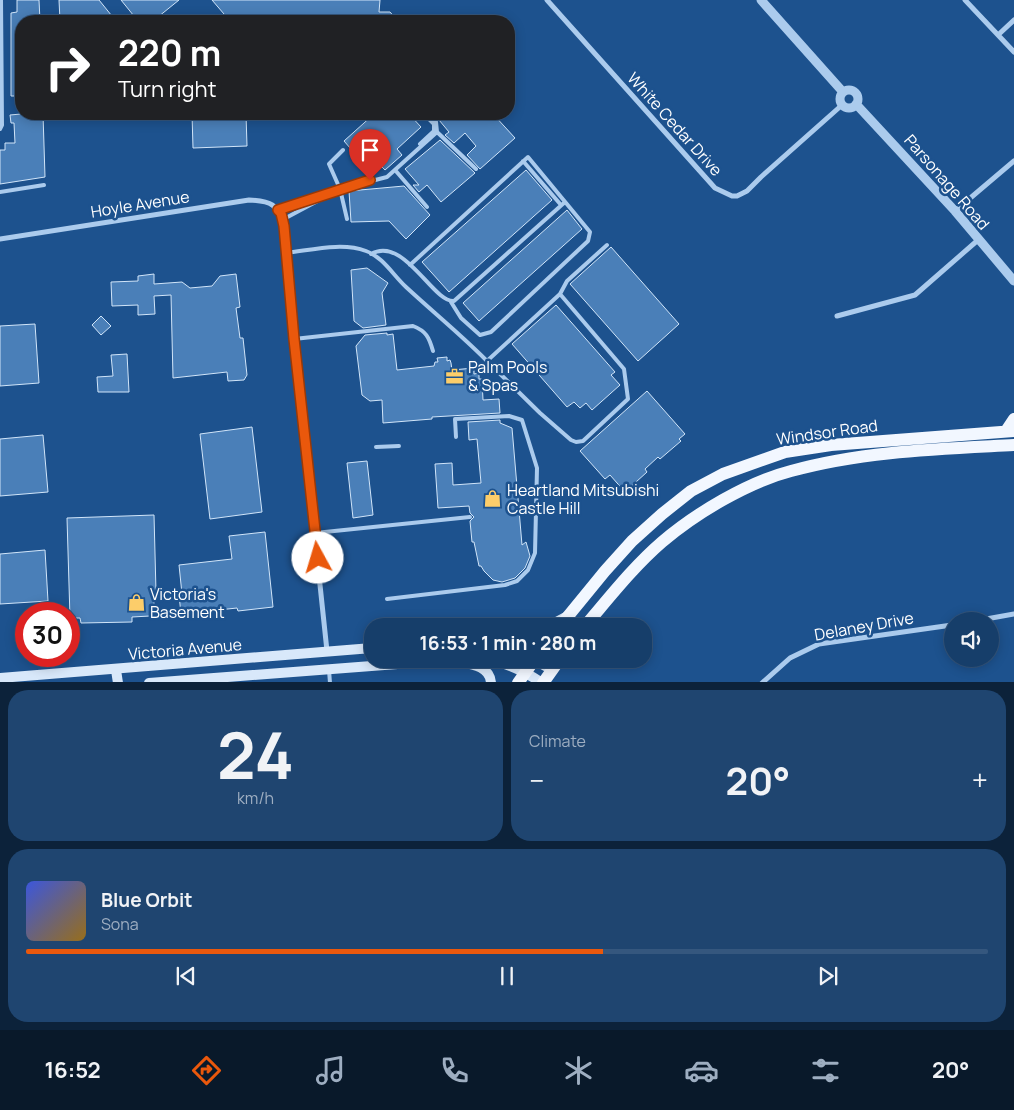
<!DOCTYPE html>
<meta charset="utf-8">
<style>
:root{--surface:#163e6a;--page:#1f4570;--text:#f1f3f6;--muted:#9eaec1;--line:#35577e;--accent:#ea580c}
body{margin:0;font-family:Manrope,sans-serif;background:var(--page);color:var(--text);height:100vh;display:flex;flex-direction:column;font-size:19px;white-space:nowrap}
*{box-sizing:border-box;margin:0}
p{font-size:16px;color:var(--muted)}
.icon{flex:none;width:28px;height:28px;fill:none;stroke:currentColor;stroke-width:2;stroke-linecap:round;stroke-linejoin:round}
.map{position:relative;height:682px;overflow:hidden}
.side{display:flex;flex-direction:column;gap:8px;padding:8px;background:#0c223a;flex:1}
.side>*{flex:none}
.guide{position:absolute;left:15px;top:15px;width:500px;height:105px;border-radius:20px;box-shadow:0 2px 12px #0003,0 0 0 1px var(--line);background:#202124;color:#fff;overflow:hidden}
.tools{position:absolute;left:944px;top:612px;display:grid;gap:10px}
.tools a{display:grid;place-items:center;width:55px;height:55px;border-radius:50%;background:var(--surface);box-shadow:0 2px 12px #0003,0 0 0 1px var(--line);font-size:25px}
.speed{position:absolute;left:15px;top:602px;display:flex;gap:10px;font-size:25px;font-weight:700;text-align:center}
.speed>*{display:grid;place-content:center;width:65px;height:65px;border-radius:50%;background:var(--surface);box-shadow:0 2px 12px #0003,0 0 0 1px var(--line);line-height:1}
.speed .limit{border:8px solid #d22;background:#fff;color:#111}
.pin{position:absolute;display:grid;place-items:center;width:42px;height:42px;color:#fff;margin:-51px -21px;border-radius:50% 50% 50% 0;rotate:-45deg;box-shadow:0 0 5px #0007}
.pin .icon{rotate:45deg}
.me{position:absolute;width:55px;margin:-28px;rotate:354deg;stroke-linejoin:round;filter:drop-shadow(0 0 4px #0008)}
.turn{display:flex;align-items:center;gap:18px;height:105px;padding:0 20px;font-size:22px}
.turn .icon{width:65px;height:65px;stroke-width:2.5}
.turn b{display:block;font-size:35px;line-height:42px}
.big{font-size:38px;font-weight:700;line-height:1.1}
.side .tile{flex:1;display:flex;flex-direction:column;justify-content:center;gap:8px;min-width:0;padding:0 18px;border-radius:20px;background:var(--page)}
.side .dial{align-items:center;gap:0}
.dial b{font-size:65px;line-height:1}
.song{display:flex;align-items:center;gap:15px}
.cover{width:60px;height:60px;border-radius:8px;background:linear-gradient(135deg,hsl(230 70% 55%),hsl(40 70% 35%))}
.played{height:5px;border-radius:2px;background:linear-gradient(90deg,var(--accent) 60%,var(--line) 60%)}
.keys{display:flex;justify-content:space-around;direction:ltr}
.heat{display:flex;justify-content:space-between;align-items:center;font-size:28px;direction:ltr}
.side .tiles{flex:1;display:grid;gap:8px;grid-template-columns:1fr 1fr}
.tile:last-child{grid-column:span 2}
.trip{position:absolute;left:364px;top:618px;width:288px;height:50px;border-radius:20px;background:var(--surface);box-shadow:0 2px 12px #0003,0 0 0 1px var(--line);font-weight:700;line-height:50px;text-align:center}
.dock{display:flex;height:80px;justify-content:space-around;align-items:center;background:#09192a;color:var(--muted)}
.dock .icon{width:35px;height:35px}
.dock .current{color:var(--accent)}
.dock b{font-size:22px;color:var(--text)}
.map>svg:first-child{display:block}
</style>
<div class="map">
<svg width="1014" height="683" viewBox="0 0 1014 683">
<rect width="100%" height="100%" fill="#1d528e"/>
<path fill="#4a7fb8" stroke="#d1e5f9" d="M 17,0 L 39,0 L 40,21 L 21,21 L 21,96 L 11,96 L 11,13 L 17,12 Z
M 59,0 L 99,0 L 116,21 L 60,21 Z
M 121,0 L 179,0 L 153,21 L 138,21 Z
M 212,0 L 380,0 L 379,12 L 390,12 L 398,21 L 375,21 L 356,19 L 352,14 L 345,21 L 230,21 Z
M 21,114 L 43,114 L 45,177 L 0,184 L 0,150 L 5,150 L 5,143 L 15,143 L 14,123 L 11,123 L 10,115 Z
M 192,114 L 246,114 L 247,146 L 193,148 Z
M 374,114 L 409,114 L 421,127 L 397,149 L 402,155 L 385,170 L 379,164 L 376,167 L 362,151 L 357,156 L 344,141 Z
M 434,114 L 493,114 L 515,138 L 480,169 L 467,155 L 476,146 L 465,133 L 454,143 L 445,135 L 449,132 Z
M 440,140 L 475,173 L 441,202 L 427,185 L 419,192 L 413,185 L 419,185 L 405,169 Z
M 526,170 L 552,200 L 449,292 L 422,262 Z
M 404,186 L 430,215 L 406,239 L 389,221 L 351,222 L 349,191 Z
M 567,210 L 582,229 L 479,321 L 463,303 Z
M 611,247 L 679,324 L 638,361 L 570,284 Z
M 367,268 L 388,283 L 382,293 L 386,325 L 363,328 L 354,321 L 351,270 Z
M 154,274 L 154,284 L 182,282 L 190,288 L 212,286 L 220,276 L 236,274 L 240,307 L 236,308 L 240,338 L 243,338 L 247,375 L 244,380 L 228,381 L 227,372 L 173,378 L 171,295 L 154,296 L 155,314 L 138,315 L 138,305 L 112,306 L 111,282 L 138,281 L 138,276 Z
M 556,305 L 615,372 L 611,375 L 620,385 L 592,410 L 586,403 L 580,408 L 574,402 L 567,407 L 512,344 Z
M 101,316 L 111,326 L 101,335 L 92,325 Z
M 35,324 L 39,383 L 0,386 L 0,326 Z
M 387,333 L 387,335 L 393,334 L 397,370 L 434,366 L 435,362 L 438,362 L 437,358 L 447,357 L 447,361 L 450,360 L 451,363 L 452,370 L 474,368 L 474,374 L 479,373 L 479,379 L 482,379 L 483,400 L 499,399 L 500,413 L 432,417 L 432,419 L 383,423 L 382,400 L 370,401 L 362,395 L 356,346 L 365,335 Z
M 127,354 L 129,392 L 98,392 L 97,377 L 113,376 L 111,355 Z
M 647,391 L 685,434 L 679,439 L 681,441 L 660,459 L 658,457 L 645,469 L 647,472 L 625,492 L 610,475 L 605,479 L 580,451 Z
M 500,420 L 500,423 L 512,428 L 522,545 L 526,542 L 530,556 L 525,568 L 515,578 L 502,582 L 493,580 L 484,571 L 481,566 L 479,566 L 474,542 L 472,542 L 470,521 L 474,517 L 470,513 L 469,506 L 438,508 L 435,464 L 452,463 L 453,485 L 481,483 L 477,439 L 469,440 L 468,422 Z
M 252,427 L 262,512 L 210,519 L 200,434 Z
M 43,435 L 48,492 L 0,496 L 0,439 Z
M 367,461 L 373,515 L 353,518 L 347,463 Z
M 154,515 L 156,592 L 154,592 L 154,611 L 150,611 L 150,616 L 132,617 L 132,622 L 81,623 L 80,618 L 70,618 L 67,518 Z
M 265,532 L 273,607 L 238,611 L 237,608 L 181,614 L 179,595 L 182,594 L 179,565 L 232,559 L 229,536 Z
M 45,550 L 48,601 L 0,604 L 0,554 Z"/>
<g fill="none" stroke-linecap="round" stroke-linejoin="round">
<path stroke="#abcbed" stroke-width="4" d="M 0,129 L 2,125 L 1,0
M 437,132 L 476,169
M 420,144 L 434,131 L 434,124 L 424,114
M 343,150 L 329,164 L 340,189 L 347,219
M 361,157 L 370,180
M 523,161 L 561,205
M 395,170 L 427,207
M 0,192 L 44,185
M 277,210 L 330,192
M 282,220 L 340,189 L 387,177 L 437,132 L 436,122 L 429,114
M 286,253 C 312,250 342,242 366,251 C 383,257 393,275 406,287 C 434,313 464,337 491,365 L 540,413 L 571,440 L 576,442 L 583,441 L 628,399 L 624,369 L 560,294 L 487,361
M 371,254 C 404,235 433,303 454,301 L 565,202
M 410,265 L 528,157 L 590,232 L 588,241 L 491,332 L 480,335 L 461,318 L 451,302
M 560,294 L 567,281 L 607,245
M 294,339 L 413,326 C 426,331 429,337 433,351
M 376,447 L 399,446
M 315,533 L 470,517
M 387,599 L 505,585 L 517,581 L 528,570 L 535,553 L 537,468 L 522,420 L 509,416 L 455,419 L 456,437
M 329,670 L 330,683"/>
<path stroke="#abcbed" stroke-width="5" d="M 547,0 L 715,188 L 732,196 L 737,196 L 747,191 L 761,177 L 842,105
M 965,0 L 1014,52
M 998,35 L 1014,20
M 955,211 L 1014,161
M 0,239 L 249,200 C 271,201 278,204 284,226 L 294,339 L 327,651
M 837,316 L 915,295 L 978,240
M 975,621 L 1014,614
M 762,683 L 790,658 L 819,644 L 952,625"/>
<path stroke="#abcbed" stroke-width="9" d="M 761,0 L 843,92
M840 99a9 9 0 1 1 18 0a9 9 0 1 1-18 0Z
M 856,104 L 955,211 L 1014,281"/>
<path stroke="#d8e8fa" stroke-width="10" d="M 549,626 L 566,617
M 478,659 C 503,661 521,669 542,683
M 533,659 L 552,670
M 455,661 C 469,664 490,665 491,683
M 116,670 L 118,683
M 0,678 L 372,648
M 149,683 L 463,659"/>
<path stroke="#f2f7ff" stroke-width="12" d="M 1006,431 L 1014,419
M 560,626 L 605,571 L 632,541 L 662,514 L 691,491 L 723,474 L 785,452 L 831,445 L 1014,431
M 585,626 C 609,598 633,567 662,542 C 696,513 748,482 791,471 C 863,451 940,449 1014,445
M 518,683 L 535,659
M 543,683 L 560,659"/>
</g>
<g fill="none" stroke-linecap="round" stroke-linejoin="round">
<defs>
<path id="route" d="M 318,558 L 294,339 L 284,226 L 281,213 L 278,210 L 370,180"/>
</defs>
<use href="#route" stroke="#983908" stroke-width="12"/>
<use href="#route" stroke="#ea580c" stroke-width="9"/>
</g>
<defs>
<symbol id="office-bare" viewBox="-9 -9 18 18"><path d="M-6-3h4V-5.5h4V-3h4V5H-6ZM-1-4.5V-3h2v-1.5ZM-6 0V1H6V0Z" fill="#fccd6a" stroke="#1d528e" stroke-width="2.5" paint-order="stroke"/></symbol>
<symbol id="shop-bare" viewBox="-9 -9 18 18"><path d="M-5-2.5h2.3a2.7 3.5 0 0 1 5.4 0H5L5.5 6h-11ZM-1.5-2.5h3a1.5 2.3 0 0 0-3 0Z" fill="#fccd6a" stroke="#1d528e" stroke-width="2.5" paint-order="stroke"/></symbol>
</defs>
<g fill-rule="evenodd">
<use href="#office-bare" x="442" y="364" width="25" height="25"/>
<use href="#shop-bare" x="480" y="486" width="25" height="25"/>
<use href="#shop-bare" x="124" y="590" width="25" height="25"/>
</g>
<g text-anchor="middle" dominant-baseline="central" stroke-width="5" stroke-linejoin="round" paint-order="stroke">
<g font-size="16" fill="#fff" stroke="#1d528e">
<text transform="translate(675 124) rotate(48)">White Cedar Drive</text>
<text transform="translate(947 182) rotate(49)">Parsonage Road</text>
<text transform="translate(140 204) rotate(-9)">Hoyle Avenue</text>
<text transform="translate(827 432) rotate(-8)">Windsor Road</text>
<text transform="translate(864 626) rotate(-10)">Delaney Drive</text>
<text transform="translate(185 649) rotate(-5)">Victoria Avenue</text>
</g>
<g font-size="16" fill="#fff" stroke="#1d528e" text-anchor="start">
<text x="468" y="367">Palm Pools<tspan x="468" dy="18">&amp; Spas</tspan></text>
<text x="507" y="490">Heartland Mitsubishi<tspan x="507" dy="18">Castle Hill</tspan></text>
<text x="150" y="594">Victoria's<tspan x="150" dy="18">Basement</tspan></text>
</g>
</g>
</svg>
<div class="tools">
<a><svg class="icon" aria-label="sound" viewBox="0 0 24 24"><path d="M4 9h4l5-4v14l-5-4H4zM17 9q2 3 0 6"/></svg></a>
</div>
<div class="speed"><div class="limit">30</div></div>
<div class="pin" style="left:370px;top:180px;background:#d93025"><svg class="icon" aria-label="arrive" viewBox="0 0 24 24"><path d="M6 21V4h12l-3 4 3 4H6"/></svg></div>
<svg class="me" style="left:318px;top:558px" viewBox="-20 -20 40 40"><circle r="19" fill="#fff"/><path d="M0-13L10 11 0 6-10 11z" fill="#ea580c"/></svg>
<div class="trip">16:53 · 1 min · 280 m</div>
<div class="guide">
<div class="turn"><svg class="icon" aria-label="right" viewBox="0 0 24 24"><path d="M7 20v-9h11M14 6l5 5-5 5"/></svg><div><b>220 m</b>Turn right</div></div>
</div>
</div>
<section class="side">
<div class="tiles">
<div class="tile dial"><b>24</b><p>km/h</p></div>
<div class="tile"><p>Climate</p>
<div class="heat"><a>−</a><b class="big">20°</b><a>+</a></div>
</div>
<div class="tile">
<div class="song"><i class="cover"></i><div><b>Blue Orbit</b><p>Sona</p></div></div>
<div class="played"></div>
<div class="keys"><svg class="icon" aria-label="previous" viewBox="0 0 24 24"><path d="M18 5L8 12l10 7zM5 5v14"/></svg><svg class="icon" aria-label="pause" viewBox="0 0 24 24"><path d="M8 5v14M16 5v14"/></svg><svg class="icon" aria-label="next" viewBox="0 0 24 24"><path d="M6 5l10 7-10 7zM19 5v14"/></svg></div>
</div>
</div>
</section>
<nav class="dock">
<b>16:52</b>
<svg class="icon current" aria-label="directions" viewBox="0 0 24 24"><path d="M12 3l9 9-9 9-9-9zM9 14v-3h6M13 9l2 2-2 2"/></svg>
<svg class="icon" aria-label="music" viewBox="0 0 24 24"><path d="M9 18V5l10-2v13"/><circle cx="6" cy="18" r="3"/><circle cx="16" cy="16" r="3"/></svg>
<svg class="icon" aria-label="phone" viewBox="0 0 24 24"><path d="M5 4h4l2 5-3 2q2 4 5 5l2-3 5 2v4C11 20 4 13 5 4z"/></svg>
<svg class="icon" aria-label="climate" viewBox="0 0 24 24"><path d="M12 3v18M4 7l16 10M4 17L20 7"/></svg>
<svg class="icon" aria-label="car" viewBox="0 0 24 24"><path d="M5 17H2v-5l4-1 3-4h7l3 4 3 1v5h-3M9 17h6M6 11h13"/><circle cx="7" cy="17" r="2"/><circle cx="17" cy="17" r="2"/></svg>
<svg class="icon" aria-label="filters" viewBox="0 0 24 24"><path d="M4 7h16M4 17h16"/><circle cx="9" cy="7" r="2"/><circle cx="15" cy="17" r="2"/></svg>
<b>20°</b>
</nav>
